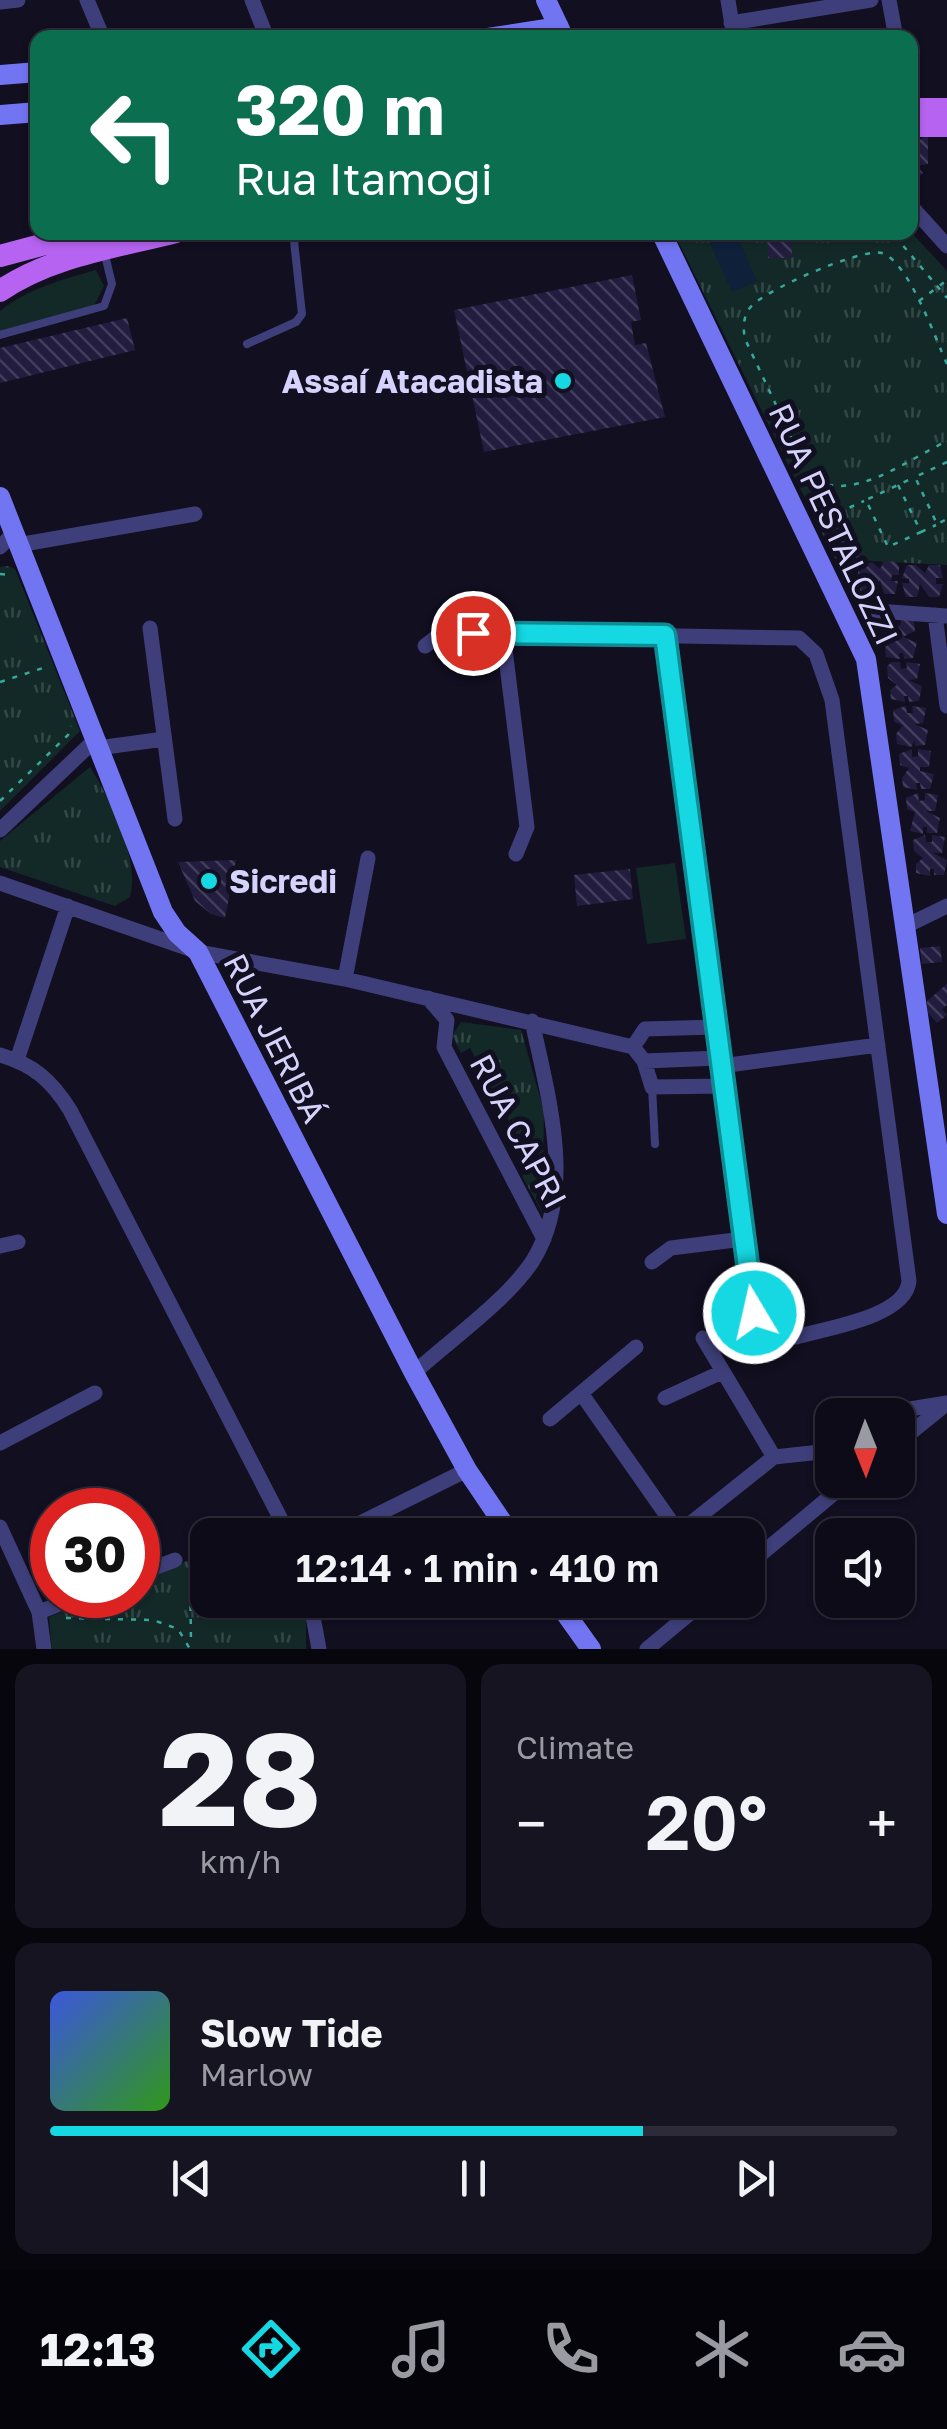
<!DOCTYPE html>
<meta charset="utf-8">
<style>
:root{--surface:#0d0b18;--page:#161421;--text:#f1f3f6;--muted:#9a9ba2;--line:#2d2b37;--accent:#15d8e3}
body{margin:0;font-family:"Golos Text",sans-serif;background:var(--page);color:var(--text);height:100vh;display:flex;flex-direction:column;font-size:38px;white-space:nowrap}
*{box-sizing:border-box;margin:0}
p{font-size:32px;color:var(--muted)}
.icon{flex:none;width:55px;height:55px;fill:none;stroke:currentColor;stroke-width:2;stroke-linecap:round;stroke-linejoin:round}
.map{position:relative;height:1649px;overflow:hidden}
.panel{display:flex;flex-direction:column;gap:15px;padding:15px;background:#07060d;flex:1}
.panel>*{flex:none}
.banner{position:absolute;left:30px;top:30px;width:888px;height:210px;border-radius:20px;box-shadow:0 2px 8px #0004,0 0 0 2px var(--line);background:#0b6e4f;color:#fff;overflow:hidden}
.needle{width:65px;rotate:179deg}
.tools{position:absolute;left:815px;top:1398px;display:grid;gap:20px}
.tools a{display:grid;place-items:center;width:100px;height:100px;border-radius:20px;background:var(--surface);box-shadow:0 2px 8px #0004,0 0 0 2px var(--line);font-size:50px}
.speed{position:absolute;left:30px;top:1488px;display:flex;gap:20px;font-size:50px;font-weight:700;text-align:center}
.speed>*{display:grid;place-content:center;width:130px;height:130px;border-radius:50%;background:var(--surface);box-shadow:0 2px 8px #0004,0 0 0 2px var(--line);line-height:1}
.speed .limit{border:15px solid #d22;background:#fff;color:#111}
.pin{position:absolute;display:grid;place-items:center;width:85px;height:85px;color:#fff;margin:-42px;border:5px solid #fff;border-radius:50%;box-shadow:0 2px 10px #0007}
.me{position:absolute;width:110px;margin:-55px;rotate:351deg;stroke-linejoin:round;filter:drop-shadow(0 0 8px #0008)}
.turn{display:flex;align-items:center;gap:35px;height:210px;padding:0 40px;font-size:45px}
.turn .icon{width:130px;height:130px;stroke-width:2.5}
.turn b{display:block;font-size:70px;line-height:85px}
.big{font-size:75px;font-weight:600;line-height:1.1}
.panel .tile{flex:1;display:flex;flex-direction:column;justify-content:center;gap:15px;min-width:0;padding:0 35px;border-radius:20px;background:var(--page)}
.panel .dial{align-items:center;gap:0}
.dial b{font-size:130px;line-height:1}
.song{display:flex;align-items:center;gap:30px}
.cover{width:120px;height:120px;border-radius:15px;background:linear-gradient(135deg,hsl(230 70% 55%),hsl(110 70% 35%))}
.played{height:10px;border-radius:5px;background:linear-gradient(90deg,var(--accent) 70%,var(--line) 70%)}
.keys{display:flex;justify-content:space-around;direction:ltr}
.heat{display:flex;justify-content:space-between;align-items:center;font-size:55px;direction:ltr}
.panel .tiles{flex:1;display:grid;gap:15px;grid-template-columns:1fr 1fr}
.tile:last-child{grid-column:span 2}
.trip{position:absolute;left:190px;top:1518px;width:575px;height:100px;border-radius:20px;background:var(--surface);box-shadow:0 2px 8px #0004,0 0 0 2px var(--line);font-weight:600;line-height:100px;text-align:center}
.tab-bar{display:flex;height:160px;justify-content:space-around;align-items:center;background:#05040a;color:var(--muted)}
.tab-bar .icon{width:70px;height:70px}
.tab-bar .current{color:var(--accent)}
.tab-bar b{font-size:45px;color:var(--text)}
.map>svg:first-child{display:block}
</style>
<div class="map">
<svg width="947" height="1649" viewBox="0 0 947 1649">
<defs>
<pattern id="park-tufts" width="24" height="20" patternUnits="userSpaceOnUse" patternTransform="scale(2.5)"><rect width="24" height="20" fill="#132927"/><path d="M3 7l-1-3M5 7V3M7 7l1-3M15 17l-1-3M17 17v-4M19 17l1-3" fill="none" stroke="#344747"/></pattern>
<pattern id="building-back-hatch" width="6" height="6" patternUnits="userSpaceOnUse" patternTransform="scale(2.5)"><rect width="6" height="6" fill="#221d3f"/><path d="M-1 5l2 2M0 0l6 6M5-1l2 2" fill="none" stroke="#413d5c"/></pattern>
</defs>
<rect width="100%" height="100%" fill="#110f20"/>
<path fill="#132927" d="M 96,270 L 104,286 L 94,306 L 0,332 L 0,311 C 29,288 61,280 96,270 Z
M 675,863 L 686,939 L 647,944 L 636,868 Z"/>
<path fill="url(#park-tufts)" d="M 910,231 L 947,271 L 947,565 L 835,559 L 674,233 Z
M 8,566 L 15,569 L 80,731 L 0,811 L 0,567 Z
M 90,767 C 111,801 140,858 130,897 L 115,906 L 0,867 L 0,841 Z
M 461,1022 L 521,1030 L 544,1112 L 542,1212 L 522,1176 L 533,1166 L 470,1048 L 461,1053 L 452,1036 Z
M 207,1552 L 208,1600 L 306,1600 L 306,1649 L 52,1649 L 49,1617 L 106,1595 L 138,1595 L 138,1583 Z"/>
<path fill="#0e203a" d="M 736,233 L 757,281 L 732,292 L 710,244 Z"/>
<path fill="url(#building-back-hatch)" d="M 928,134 L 928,164 L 917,166 L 923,173 L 916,179 L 910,172 L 910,147 Z
M 767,232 L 791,232 L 792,258 L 768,258 Z
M 632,275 L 641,320 L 631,322 L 635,345 L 646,343 L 665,417 L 484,452 L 454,310 Z
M 127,318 L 135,350 L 0,383 L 0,348 Z
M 844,519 L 864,559 L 836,558 L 822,530 Z
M 884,561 L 896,562 L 899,567 L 899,575 L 892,575 L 891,581 L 898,581 L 895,594 L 884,594 L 880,580 L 872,594 L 861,593 L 857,579 L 864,579 L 864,575 L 858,575 L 858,567 L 872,562 L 880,569 Z
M 907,565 L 916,565 L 925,573 L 929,565 L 940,565 L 943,578 L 936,578 L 936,584 L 943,584 L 939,597 L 929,597 L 920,584 L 917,597 L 906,597 L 902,583 L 909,583 L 909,579 L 902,578 Z
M 887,619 L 895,619 L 895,626 L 901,625 L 901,619 L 914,621 L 915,631 L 903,637 L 917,643 L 913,658 L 904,659 L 903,653 L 899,653 L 900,659 L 886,657 L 885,647 L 892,642 L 883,635 L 882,623 Z
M 892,662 L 900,662 L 901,669 L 907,668 L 906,662 L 920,664 L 917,679 L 908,680 L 922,686 L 919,701 L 909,702 L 908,696 L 904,696 L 905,702 L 891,699 L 890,690 L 897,685 L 888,678 L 887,666 Z
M 906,706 L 907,713 L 913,713 L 912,706 L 926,708 L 923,723 L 914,724 L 928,730 L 925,745 L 915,746 L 915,740 L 911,747 L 897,744 L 896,734 L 903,725 L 894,722 L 893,710 Z
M 912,749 L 912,757 L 918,756 L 918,749 L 931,751 L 929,767 L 920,767 L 920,771 L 934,774 L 930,789 L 921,789 L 920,783 L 916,783 L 917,790 L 903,787 L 902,778 L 909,768 L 900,765 L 899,754 Z
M 918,793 L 919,801 L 925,800 L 925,793 L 938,795 L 935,811 L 926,811 L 940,818 L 937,833 L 927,833 L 927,827 L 923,827 L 923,834 L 910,831 L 915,812 L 907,809 L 906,798 Z
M 925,835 L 926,842 L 932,842 L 932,835 L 945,837 L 942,853 L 933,853 L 947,860 L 944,875 L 934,875 L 934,869 L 930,869 L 930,876 L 916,873 L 916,864 L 923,858 L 914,851 L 913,840 Z
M 236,860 L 225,918 L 211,914 L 195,901 L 178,862 Z
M 630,869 L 633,899 L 577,906 L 574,875 Z
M 940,946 L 942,962 L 922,964 L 920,948 Z
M 947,984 L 947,1005 L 942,1009 L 947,1015 L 937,1023 L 928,1013 L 927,1001 Z"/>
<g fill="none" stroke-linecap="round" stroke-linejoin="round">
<path stroke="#39a89c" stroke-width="2.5" stroke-dasharray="5 8" stroke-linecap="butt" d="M 895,236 L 947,298
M 919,301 L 947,280
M 947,364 C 935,338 909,262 882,253 C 863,247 759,292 749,309 C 743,318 743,329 745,339 L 810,477 C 850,505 907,460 947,441
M 947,462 L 915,477 L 937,524 L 947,519
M 898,485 L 921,532 L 888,547 L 866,500 L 915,477
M 827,488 L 833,509 L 844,510 L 864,501
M 921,532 L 936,525
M 0,574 L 13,575
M 0,682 L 46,667
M 0,801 L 68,735 L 71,726
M 190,1567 L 191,1643
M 191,1567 L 208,1563
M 100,1599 L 108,1595
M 66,1618 L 153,1620 L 178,1629 L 190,1649"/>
<path stroke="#3e3f7a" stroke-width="8" d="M 0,335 L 104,306 L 112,284 L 104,251
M 247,344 L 296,322 L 302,314 L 293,232
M 652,1087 L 655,1144"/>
<path stroke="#3e3f7a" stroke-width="15" d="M 87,0 L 103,38
M 252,0 L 267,38
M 728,0 L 734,38
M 889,0 L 896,38
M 0,2 L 18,0
M 731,23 L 871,0
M 910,205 L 947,246
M 18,545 L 195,514
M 0,547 L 13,534
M 877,611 L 947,616
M 935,615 L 947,706
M 150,628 L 175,819
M 503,633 L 527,827 L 516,854
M 425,646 L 443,632 L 799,638 L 816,654 L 832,700 L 909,1281 C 906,1317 826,1328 796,1337 L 782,1337 L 761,1326 L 751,1298 L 665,635
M 98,748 L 164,739
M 0,830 L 95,740
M 0,883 L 198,952 L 345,979 L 633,1047 L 644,1061 L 652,1087 L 723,1086
M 906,926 L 947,906
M 345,979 L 368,858
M 428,998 L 447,1020 L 444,1047 L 544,1239
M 633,1047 L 645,1029 L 716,1027
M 0,1055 C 34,1065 51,1080 70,1110 L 289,1535
M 17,1060 L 68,906
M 644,1061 L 720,1058
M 721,1066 L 878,1045
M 0,1246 L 18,1242
M 652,1262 L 671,1248 L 743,1239
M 703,1338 L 774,1457
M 414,1373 C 449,1341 506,1301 532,1262 C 577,1191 548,1097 532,1021
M 581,1393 L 679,1533
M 665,1398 L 722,1372
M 873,1415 L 947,1403
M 550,1419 L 636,1347
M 832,1435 L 821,1452 L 832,1475
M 0,1443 L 95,1393
M 898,1443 L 945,1405
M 0,1527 L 39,1612 L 44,1649
M 336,1535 L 467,1470
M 676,1535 L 774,1457 L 821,1452
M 748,1565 L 850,1480
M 138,1574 L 175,1560
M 310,1600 L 319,1649
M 39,1612 L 83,1595
M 647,1649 L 706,1600"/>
<path stroke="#7275f2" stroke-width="20" d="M 546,0 L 564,38
M 488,38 L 559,27
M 0,75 L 38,72
M 0,115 L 38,112
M 661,232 L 866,659 L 947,1214
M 0,497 L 163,912 L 177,933 L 198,952 L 414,1373 L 467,1470 L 511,1535
M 556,1600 L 591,1649"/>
<path stroke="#b563f0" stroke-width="22" d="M 910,109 L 947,109
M 910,126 L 947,126
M 0,256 L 90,232
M 0,291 C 51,256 117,247 176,232"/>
</g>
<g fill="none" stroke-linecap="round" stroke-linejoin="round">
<defs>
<path id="route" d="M 473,633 L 665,635 L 754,1313"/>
</defs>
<use href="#route" stroke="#0e8c94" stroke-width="25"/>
<use href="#route" stroke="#15d8e3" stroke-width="18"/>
</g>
<g fill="#15d8e3" stroke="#110f20" stroke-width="4">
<circle cx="563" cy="381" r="10"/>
<circle cx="209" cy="881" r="10"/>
</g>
<g text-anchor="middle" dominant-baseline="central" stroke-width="10" stroke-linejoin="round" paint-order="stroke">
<g font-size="32" font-weight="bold" fill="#d5d2fb" stroke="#110f20" text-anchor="end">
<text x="543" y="381">Assaí Atacadista</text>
<text x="229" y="881" text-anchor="start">Sicredi</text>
</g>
<g font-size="32" fill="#d5d2fb" stroke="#110f20">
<text transform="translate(834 524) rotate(65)">RUA PESTALOZZI</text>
<text transform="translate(275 1038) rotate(63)">RUA JERIBÁ</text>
<text transform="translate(519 1131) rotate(62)">RUA CAPRI</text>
</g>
</g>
</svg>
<div class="tools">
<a><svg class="needle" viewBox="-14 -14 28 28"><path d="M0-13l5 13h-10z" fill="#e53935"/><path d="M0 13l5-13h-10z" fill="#9a9ba2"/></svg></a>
<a><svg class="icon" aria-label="sound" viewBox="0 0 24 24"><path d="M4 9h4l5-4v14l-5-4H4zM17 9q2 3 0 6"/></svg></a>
</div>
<div class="speed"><div class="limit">30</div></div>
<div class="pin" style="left:473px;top:633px;background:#d93025"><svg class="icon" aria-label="arrive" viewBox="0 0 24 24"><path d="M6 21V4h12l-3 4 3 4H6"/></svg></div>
<svg class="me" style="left:754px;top:1313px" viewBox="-20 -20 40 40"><circle r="17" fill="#15d8e3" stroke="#fff" stroke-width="3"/><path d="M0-11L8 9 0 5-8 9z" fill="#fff"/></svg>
<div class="trip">12:14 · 1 min · 410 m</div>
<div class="banner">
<div class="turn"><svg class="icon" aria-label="left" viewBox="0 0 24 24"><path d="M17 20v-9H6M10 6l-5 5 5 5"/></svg><div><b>320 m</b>Rua Itamogi</div></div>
</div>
</div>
<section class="panel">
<div class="tiles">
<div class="tile dial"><b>28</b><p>km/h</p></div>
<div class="tile"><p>Climate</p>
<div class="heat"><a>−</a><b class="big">20°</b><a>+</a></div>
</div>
<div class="tile">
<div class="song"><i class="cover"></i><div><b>Slow Tide</b><p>Marlow</p></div></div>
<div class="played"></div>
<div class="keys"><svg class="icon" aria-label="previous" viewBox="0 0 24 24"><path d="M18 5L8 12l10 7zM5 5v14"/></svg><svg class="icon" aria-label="pause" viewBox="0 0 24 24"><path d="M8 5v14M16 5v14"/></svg><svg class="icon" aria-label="next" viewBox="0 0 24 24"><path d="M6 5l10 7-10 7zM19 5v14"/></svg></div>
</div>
</div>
</section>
<nav class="tab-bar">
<b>12:13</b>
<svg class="icon current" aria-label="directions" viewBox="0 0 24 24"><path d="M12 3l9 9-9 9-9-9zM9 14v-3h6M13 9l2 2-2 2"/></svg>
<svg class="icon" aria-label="music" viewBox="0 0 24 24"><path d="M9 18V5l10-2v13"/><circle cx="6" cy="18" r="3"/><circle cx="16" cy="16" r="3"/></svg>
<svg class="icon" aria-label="phone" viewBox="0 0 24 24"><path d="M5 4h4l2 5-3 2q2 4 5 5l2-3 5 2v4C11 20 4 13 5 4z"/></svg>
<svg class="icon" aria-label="climate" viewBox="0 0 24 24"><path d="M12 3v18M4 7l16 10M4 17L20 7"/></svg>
<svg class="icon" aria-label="car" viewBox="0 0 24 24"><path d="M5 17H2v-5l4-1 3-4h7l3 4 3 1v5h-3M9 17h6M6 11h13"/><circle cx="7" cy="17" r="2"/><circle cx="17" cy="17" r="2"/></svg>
</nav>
